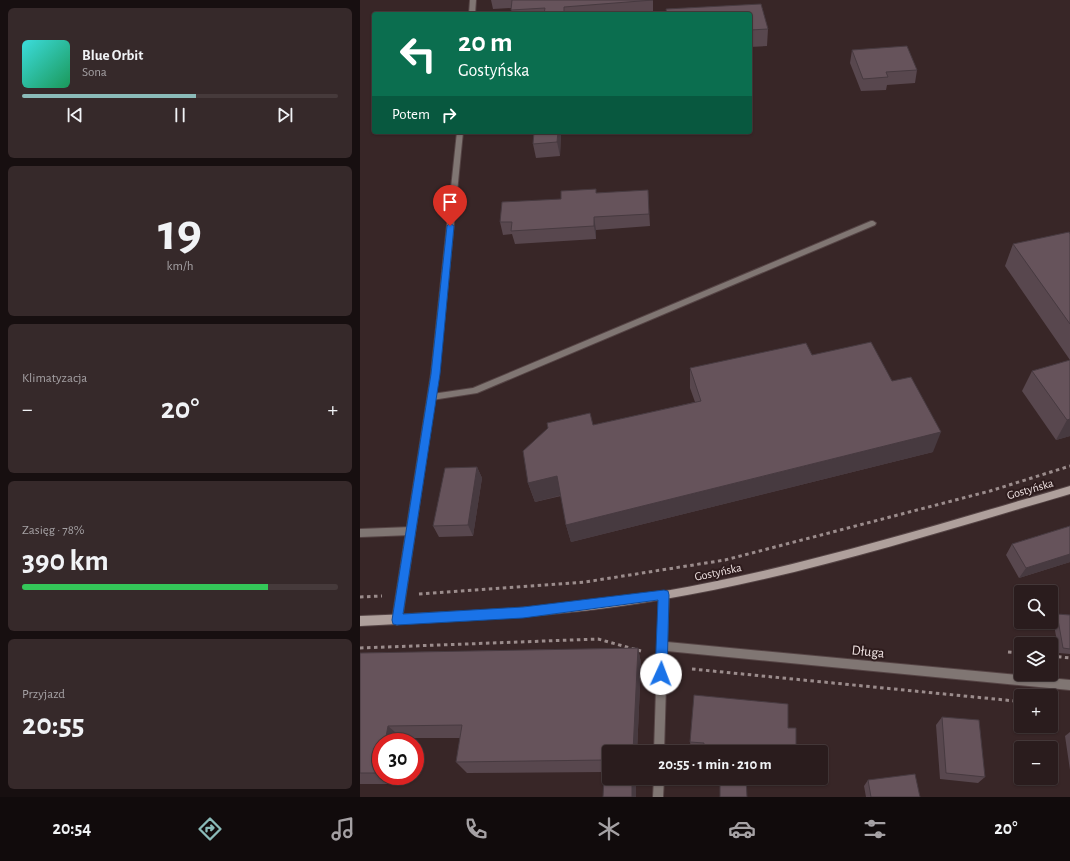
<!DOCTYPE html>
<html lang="pl">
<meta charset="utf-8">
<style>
:root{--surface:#2a1c1d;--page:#36292a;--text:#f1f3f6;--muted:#a5a1a4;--line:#463a3b;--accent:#8bbbb9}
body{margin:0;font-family:"Alegreya Sans",sans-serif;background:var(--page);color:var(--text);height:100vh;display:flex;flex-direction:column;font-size:15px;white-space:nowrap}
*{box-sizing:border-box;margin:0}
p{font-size:13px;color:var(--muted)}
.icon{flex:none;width:22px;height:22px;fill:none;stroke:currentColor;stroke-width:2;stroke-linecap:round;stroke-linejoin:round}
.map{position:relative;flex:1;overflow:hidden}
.side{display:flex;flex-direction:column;gap:8px;padding:8px;background:#170f10;width:360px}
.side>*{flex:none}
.guide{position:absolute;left:12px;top:12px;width:380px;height:122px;border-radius:4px;box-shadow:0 1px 3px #0004,0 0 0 1px var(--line);background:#0b6e4f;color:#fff;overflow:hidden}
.tools{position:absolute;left:654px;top:585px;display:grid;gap:8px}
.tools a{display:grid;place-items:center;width:44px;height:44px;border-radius:4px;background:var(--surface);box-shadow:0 1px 3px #0004,0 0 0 1px var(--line);font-size:20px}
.speed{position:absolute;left:12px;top:733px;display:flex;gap:8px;font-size:20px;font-weight:700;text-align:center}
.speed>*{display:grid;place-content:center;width:52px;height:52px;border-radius:50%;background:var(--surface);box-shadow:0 1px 3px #0004,0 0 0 1px var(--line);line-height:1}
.speed .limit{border:6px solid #d22;background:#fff;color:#111}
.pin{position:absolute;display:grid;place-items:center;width:34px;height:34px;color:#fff;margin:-41px -17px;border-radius:50% 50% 50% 0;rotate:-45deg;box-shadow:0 0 4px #0007}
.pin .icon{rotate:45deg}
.me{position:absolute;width:44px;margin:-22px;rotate:2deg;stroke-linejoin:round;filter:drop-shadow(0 0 3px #0008)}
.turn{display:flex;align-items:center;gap:14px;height:84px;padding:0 20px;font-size:18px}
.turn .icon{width:52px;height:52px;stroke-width:2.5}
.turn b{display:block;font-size:28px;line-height:34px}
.then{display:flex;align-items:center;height:38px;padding:0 20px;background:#0003;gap:8px;font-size:15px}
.big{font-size:30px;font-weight:700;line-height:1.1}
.side .tile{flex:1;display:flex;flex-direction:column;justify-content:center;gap:6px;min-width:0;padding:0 14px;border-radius:6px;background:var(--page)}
.side .dial{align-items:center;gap:0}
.dial b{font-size:52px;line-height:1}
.song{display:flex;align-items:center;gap:12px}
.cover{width:48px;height:48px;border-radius:6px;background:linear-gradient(135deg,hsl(180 70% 55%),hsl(150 70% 35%))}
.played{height:4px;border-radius:2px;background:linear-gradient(90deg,var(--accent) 55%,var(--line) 55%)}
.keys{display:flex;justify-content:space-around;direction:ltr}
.heat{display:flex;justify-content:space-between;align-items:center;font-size:22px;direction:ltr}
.charge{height:6px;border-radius:3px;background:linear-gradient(90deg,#34c759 78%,var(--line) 0)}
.trip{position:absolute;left:242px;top:745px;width:226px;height:40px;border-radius:4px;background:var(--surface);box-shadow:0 1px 3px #0004,0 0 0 1px var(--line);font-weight:700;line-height:40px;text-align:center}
.menu{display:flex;height:64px;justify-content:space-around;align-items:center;background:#110b0c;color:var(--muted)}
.menu .icon{width:28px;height:28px}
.menu .selected{color:var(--accent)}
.menu b{font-size:18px;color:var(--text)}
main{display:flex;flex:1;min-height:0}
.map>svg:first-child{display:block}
</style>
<main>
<section class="side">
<div class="tile">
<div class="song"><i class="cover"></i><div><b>Blue Orbit</b><p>Sona</p></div></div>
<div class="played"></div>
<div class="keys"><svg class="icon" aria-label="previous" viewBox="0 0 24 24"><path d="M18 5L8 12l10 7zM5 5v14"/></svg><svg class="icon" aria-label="pause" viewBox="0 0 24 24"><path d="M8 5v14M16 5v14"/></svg><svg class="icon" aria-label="next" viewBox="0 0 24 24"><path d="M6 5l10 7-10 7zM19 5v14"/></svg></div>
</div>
<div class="tile dial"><b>19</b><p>km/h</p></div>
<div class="tile"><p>Klimatyzacja</p>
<div class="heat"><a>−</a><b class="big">20°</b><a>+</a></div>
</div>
<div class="tile"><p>Zasięg · 78%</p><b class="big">390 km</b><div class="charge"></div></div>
<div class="tile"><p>Przyjazd</p><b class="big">20:55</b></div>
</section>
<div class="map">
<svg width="710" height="797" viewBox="0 0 710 797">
<rect width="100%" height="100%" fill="#382627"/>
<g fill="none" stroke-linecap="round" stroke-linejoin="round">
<defs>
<path id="lane" d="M 511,221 L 513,221 L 516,223 L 515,225 L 117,393 L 72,400 L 69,399 L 68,397 L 69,395 L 72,394 L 113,388 Z
M 51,527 L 54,528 L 55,531 L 54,534 L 51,535 L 0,537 L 0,529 Z"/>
<path id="street" d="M 110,0 L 116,0 L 115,14 L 109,14 Z
M 97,132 L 103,132 L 79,374 L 42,620 L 40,623 L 37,625 L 34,623 L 32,620 L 71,374 Z
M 304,591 L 307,592 L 309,595 L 307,642 L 710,680 L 710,690 L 307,651 L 304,752 L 294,752 L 299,595 L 301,592 Z
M 294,778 L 304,778 L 303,797 L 293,797 Z"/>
<path id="secondary" d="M 710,486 L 710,494 C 576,533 442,576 305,599 C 204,617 102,621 0,626 L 0,616 C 102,612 204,608 305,591 C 442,567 576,525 710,486 Z"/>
</defs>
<use href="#lane" stroke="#554445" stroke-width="2"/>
<use href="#street" stroke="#554445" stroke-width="2"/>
<use href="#secondary" stroke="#554445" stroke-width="2"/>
<path stroke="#9b8c8c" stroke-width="3" stroke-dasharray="3.5 3.5" stroke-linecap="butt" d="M 59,594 L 225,582 L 365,560 L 630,491 L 710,466
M 0,597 L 22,596
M 0,648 L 238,639 L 281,651
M 648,652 L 661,653
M 691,656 L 710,658
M 332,669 L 655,701"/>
<use href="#lane" fill="#807673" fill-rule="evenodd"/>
<use href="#street" fill="#807673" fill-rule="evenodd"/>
<use href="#secondary" fill="#afa09c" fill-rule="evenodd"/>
</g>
<path fill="#58474e" d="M 131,0 L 293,0 L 293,14 L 152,14 L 151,8 L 133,9 Z
M 401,4 L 408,29 L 407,46 L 390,47 L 390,14 L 306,14 L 306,9 Z
M 492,50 L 557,70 L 555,83 L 527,85 L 526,90 L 501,91 L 490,63 Z
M 174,132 L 201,132 L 200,156 L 176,158 L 173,144 Z
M 288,190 L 290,226 L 236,230 L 236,239 L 155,244 L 152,234 L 143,235 L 140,222 L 201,199 L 237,193 Z
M 710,234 L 710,436 L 696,440 L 662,391 L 672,371 L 710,360 L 645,266 L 653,244 Z
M 452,355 L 532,381 L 573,452 L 211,542 L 206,525 L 201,496 L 175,502 L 168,483 L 233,425 L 335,402 L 330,388 L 330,368 Z
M 117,467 L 122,478 L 113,536 L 79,537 L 73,526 Z
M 710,526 L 710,562 L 659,578 L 646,555 L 652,544 Z
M 697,614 L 710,615 L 710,654 L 699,653 L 693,619 Z
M 278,648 L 281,663 L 277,752 L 249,752 L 245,772 L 107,773 L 96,762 L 100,738 L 42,738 L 41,742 L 21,742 L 21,776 L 34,776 L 32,784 L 0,784 L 0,653 Z
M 428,704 L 343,750 L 331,748 L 330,742 Z
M 582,717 L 625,777 L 618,783 L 580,779 L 576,725 Z
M 710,732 L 710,770 L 705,736 Z
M 508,780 L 560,797 L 506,797 L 504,786 Z"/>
<path fill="#473a40" d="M 198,132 L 201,132 L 200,156 L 197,142 Z
M 234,217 L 236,230 L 236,239 L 234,226 Z
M 710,419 L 710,436 L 696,440 L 707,420 Z
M 581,432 L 573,452 L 211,542 L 206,525 Z
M 117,467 L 122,478 L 113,536 L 108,525 Z
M 197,476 L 202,495 L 175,502 L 168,483 Z
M 710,554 L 710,562 L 659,578 L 666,568 Z
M 278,648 L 281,663 L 277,752 L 273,752 Z
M 28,726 L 42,738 L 41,742 L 25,742 Z
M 21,757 L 21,776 L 17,773 Z
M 21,776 L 34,776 L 32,784 Z
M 272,778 L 276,778 L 276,797 L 272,797 Z"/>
<path fill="#66535b" stroke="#473a40" d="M 152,0 L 293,0 L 204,7 L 204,14 L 184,14 L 185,8 L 151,10 Z
M 401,4 L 408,29 L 390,30 L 390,14 L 307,14 L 306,9 Z
M 547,46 L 557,70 L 526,72 L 528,77 L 503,79 L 492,50 Z
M 174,132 L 198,132 L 197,142 L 173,144 Z
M 236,189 L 236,193 L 288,190 L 289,214 L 234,217 L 234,226 L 151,231 L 152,222 L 140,222 L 142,202 L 201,199 L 201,191 Z
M 709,232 L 710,234 L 710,324 L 653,244 Z
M 511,342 L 532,381 L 551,377 L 581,432 L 206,525 L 197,476 L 168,483 L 163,451 L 188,428 L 187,423 L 230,413 L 233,425 L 341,401 L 330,368 L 446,343 L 452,355 Z
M 710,360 L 710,419 L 707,420 L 672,371 Z
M 117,467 L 108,525 L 73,526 L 85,468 Z
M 710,526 L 710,554 L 666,568 L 652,544 Z
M 697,614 L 710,615 L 710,649 L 703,648 Z
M 278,648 L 273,752 L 249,752 L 249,778 L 272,778 L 272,797 L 243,797 L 245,760 L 96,762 L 102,725 L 28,726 L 25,742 L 21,742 L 21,757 L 17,773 L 0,773 L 0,653 Z
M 334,695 L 428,704 L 428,728 L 436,728 L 436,752 L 343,752 L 344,743 L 330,742 Z
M 582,717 L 619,720 L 625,777 L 586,773 Z
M 555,774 L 560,797 L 511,797 L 508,780 Z
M 360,778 L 386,778 L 387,797 L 360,797 Z"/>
<path fill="#1a73e8" stroke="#114b97" d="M 90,223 L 94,226 L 80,374 L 43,614 L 163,607 L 304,590 L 308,591 L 309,595 L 307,674 L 305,678 L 301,679 L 297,678 L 295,674 L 298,600 L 163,618 L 37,625 L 33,624 L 32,620 L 71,374 L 87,226 Z"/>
<g text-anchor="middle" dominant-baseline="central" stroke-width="4" stroke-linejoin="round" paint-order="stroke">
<g font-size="12" fill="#efe2e2" stroke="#2e1c1d">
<text transform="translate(670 489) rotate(-16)">Gostyńska</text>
<text transform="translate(358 572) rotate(-12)">Gostyńska</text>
</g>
<g font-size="14" fill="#efe2e2" stroke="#2e1c1d">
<text transform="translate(508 652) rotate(6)">Długa</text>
</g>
</g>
</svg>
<div class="tools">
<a><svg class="icon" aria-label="search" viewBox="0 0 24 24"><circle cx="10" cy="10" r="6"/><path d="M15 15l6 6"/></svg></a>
<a><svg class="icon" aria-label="layers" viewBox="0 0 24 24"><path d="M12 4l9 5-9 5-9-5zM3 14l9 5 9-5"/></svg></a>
<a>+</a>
<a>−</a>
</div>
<div class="speed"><div class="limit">30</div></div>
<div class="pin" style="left:90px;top:226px;background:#d93025"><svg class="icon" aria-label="arrive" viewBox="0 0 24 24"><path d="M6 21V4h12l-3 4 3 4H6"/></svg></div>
<svg class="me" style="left:301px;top:674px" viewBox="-20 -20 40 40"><circle r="19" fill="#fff"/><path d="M0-13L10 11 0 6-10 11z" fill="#1a73e8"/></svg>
<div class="trip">20:55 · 1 min · 210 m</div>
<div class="guide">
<div class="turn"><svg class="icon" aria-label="left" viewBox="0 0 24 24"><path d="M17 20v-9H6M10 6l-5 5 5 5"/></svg><div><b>20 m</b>Gostyńska</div></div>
<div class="then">Potem<svg class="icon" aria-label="right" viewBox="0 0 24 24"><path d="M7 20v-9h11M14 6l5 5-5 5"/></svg></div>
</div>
</div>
</main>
<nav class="menu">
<b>20:54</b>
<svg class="icon selected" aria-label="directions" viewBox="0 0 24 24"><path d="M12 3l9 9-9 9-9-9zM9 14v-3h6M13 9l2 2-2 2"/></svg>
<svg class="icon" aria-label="music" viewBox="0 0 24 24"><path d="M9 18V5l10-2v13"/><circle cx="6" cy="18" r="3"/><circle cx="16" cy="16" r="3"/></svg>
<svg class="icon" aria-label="phone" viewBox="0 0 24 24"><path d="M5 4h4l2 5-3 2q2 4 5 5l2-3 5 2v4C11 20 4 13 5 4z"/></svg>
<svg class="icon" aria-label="climate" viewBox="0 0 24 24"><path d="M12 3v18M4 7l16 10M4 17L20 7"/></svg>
<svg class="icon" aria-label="car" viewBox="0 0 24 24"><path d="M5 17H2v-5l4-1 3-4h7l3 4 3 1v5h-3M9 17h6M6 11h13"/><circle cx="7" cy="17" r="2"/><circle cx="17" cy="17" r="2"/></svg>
<svg class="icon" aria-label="filters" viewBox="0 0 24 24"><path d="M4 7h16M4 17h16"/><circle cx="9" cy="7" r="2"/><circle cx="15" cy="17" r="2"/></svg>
<b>20°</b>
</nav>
